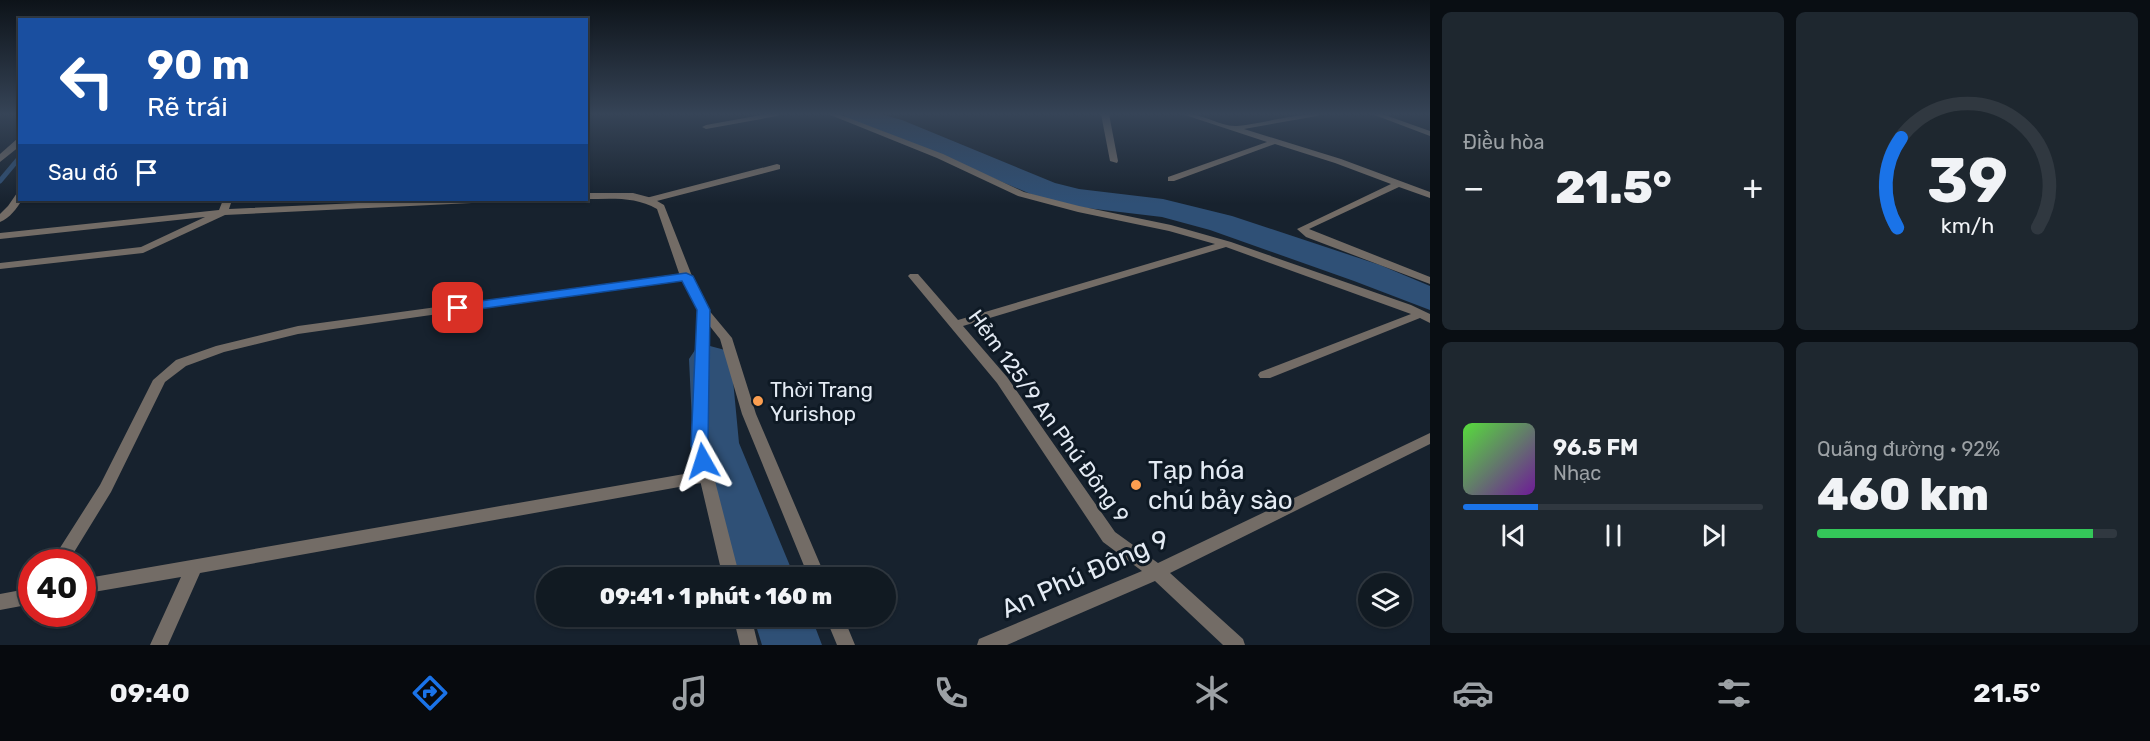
<!DOCTYPE html>
<html lang="vi">
<meta charset="utf-8">
<style>
:root{--surface:#111a22;--page:#1e272f;--text:#f1f3f6;--muted:#9ca1a5;--line:#303840;--accent:#1a73e8}
body{margin:0;font-family:Rubik,sans-serif;background:var(--page);color:var(--text);height:100vh;display:flex;flex-direction:column;font-size:22px;white-space:nowrap}
*{box-sizing:border-box;margin:0}
p{font-size:20px;color:var(--muted)}
.icon{flex:none;width:33px;height:33px;fill:none;stroke:currentColor;stroke-width:2;stroke-linecap:round;stroke-linejoin:round}
.map{position:relative;flex:1;overflow:hidden}
.side{display:flex;flex-direction:column;gap:12px;padding:12px;background:#090e13;width:720px}
.side>*{flex:none}
.top-card{position:absolute;left:18px;top:18px;width:570px;height:183px;border-radius:0px;box-shadow:0 2px 4px #0004,0 0 0 2px var(--line);background:#1a4fa0;color:#fff;overflow:hidden}
.fabs{position:absolute;left:1358px;top:573px;display:grid;gap:12px}
.fabs a{display:grid;place-items:center;width:54px;height:54px;border-radius:50%;background:var(--surface);box-shadow:0 2px 4px #0004,0 0 0 2px var(--line);font-size:30px}
.speed{position:absolute;left:18px;top:549px;display:flex;gap:12px;font-size:30px;font-weight:700;text-align:center}
.speed>*{display:grid;place-content:center;width:78px;height:78px;border-radius:50%;background:var(--surface);box-shadow:0 2px 4px #0004,0 0 0 2px var(--line);line-height:1}
.speed .limit{border:9px solid #d22;background:#fff;color:#111}
.pin{position:absolute;display:grid;place-items:center;width:51px;height:51px;color:#fff;margin:-26px;border-radius:12px;box-shadow:0 3px 9px #0006}
.me{position:absolute;width:66px;margin:-33px;rotate:354deg;stroke-linejoin:round;filter:drop-shadow(0 0 4px #0008)}
.turn{display:flex;align-items:center;gap:21px;height:126px;padding:0 30px;font-size:27px}
.turn .icon{width:78px;height:78px;stroke-width:2.5}
.turn b{display:block;font-size:42px;line-height:51px}
.then{display:flex;align-items:center;height:57px;padding:0 30px;background:#0003;gap:12px;font-size:22px}
.big{font-size:45px;font-weight:800;line-height:1.1}
.side .tile{flex:1;display:flex;flex-direction:column;justify-content:center;gap:9px;min-width:0;padding:0 21px;border-radius:9px;background:var(--page)}
.side .dial{align-items:center;gap:0}
.dial svg{height:156px;overflow:visible;fill:none;stroke:var(--line);stroke-width:7;stroke-linecap:round;text-anchor:middle}
.dial text{fill:var(--text);stroke:none}
.song{display:flex;align-items:center;gap:18px}
.cover{width:72px;height:72px;border-radius:9px;background:linear-gradient(135deg,hsl(110 70% 55%),hsl(280 70% 35%))}
.played{height:6px;border-radius:3px;background:linear-gradient(90deg,var(--accent) 25%,var(--line) 25%)}
.keys{display:flex;justify-content:space-around;direction:ltr}
.heat{display:flex;justify-content:space-between;align-items:center;font-size:33px;direction:ltr}
.charge{height:9px;border-radius:4px;background:linear-gradient(90deg,#34c759 92%,var(--line) 0)}
.side .tiles{flex:1;display:grid;gap:12px;grid-template-columns:repeat(2,1fr)}
.trip{position:absolute;left:536px;top:567px;width:360px;height:60px;border-radius:30px;background:var(--surface);box-shadow:0 2px 4px #0004,0 0 0 2px var(--line);font-weight:800;line-height:60px;text-align:center}
.tab-bar{display:flex;height:96px;justify-content:space-around;align-items:center;background:#070a0e;color:var(--muted)}
.tab-bar .icon{width:42px;height:42px}
.tab-bar .selected{color:var(--accent)}
.tab-bar b{font-size:27px;color:var(--text)}
main{display:flex;flex:1;min-height:0}
.map>svg:first-child{display:block}
</style>
<main>
<div class="map">
<svg width="1430" height="645" viewBox="0 0 1430 645">
<rect width="100%" height="100%" fill="#17222e"/>
<g fill="none" stroke-linecap="round" stroke-linejoin="round">
<path stroke="#2f5076" stroke-width="5" d="M 0,181 L 20,157"/>
<path fill="#2f5076" fill-rule="evenodd" d="M 843,114 L 880,114 L 902,120 L 1055,183 L 1079,189 L 1163,199 L 1232,216 L 1380,265 L 1430,286 L 1430,310 L 1354,281 L 1210,230 L 1162,217 L 1078,207 L 1033,195 L 884,132 L 847,119 Z
M 710,346 L 725,350 L 731,359 L 739,443 L 795,578 L 739,578 L 693,443 L 689,359 L 695,350 Z
M 753,616 L 811,616 L 822,645 L 762,645 Z"/>
<path fill="#736c66" fill-rule="evenodd" d="M 767,114 L 781,114 L 777,116 L 706,129 L 702,127 L 706,125 Z
M 828,114 L 838,114 L 943,154 L 1024,192 L 1079,206 L 1171,225 L 1231,242 L 1411,305 L 1430,314 L 1430,323 L 1420,318 L 1270,378 L 1260,378 L 1258,375 L 1260,372 L 1411,314 L 1226,247 L 963,326 L 1007,377 L 1115,532 L 1158,563 L 1430,433 L 1430,444 L 1170,573 L 1243,639 L 1245,645 L 1223,645 L 1155,581 L 1007,645 L 977,645 L 979,639 L 1142,571 L 1103,542 L 997,383 L 908,276 L 910,274 L 918,274 L 958,320 L 1215,244 L 1169,231 L 1078,212 L 1018,196 L 937,158 Z
M 1101,114 L 1109,114 L 1118,161 L 1117,163 L 1110,161 Z
M 1182,114 C 1201,112 1219,127 1237,126 C 1265,123 1292,114 1321,114 L 1317,116 L 1244,129 L 1341,159 L 1430,192 L 1430,198 L 1399,187 L 1309,229 L 1430,277 L 1430,284 L 1306,237 L 1297,229 L 1391,184 L 1335,163 L 1275,144 L 1174,181 L 1168,181 L 1168,177 L 1267,142 Z
M 1372,114 L 1382,114 L 1430,131 L 1430,136 Z
M 17,139 L 20,139 L 20,146 L 0,162 L 0,154 Z
M 777,164 L 780,165 L 780,169 L 649,203 L 644,200 L 646,198 Z
M 20,192 L 20,200 L 22,200 C 17,208 10,218 0,222 L 0,214 L 8,206 L 17,193 Z
M 223,200 L 232,200 L 229,209 L 423,200 L 477,200 L 472,203 L 225,215 L 143,253 L 0,269 L 0,263 L 141,247 L 205,217 L 0,239 L 0,233 L 219,210 Z
M 686,273 L 690,274 L 692,276 L 690,278 L 298,334 L 224,352 L 186,366 L 165,382 L 111,492 L 68,562 L 51,562 L 100,485 L 153,380 L 176,360 L 216,346 L 298,326 Z
M 703,306 L 707,308 L 732,338 L 756,414 L 826,578 L 809,578 L 742,414 L 720,339 L 697,310 Z
M 707,470 L 712,472 L 715,476 L 712,480 L 707,482 L 200,573 L 168,645 L 150,645 L 181,577 L 82,594 L 82,579 Z
M 32,588 L 32,604 L 0,610 L 0,594 Z
M 825,616 L 843,616 L 855,645 L 837,645 Z"/>
<path fill="#736c66" fill-rule="evenodd" d="M 586,193 L 633,193 L 652,198 L 664,205 L 692,276 L 709,310 L 706,446 L 740,578 L 723,578 L 692,446 L 697,310 L 680,276 L 657,209 C 635,196 611,199 586,199 Z
M 733,616 L 751,616 L 758,645 L 740,645 Z"/>
</g>
<linearGradient id="sky" x2="0" y2="1"><stop stop-color="#0d1319"/><stop offset="0.56" stop-color="#364457"/><stop offset="1" stop-color="#364457" stop-opacity="0"/></linearGradient>
<rect width="1430" height="204" fill="url(#sky)"/>
<path fill="#1a73e8" stroke="#114b97" stroke-width="1.5" d="M 686,273 L 693,276 L 710,310 L 708,446 L 712,461 L 709,465 L 703,467 L 697,465 L 691,446 L 697,310 L 682,281 L 458,312 L 451,308 L 458,304 Z"/>
<g fill="#fb9e50" stroke="#0e1924" stroke-width="2">
<circle cx="758" cy="401" r="6"/>
<circle cx="1136" cy="485" r="6"/>
</g>
<g text-anchor="middle" dominant-baseline="central" stroke-width="6" stroke-linejoin="round" paint-order="stroke">
<g font-size="21" fill="#e4ebf4" stroke="#0e1924" text-anchor="start">
<text x="770" y="389">Thời Trang<tspan x="770" dy="24">Yurishop</tspan></text>
</g>
<g font-size="21" fill="#e4ebf4" stroke="#0e1924">
<text transform="translate(1049 416) rotate(54)">Hẻm 125/9 An Phú Đông 9</text>
</g>
<g font-size="26" fill="#e4ebf4" stroke="#0e1924" text-anchor="start">
<text x="1148" y="470">Tạp hóa<tspan x="1148" dy="30">chú bảy sào</tspan></text>
</g>
<g font-size="26" fill="#e4ebf4" stroke="#0e1924">
<text transform="translate(1085 574) rotate(-24)">An Phú Đông 9</text>
</g>
</g>
</svg>
<div class="fabs">
<a><svg class="icon" aria-label="layers" viewBox="0 0 24 24"><path d="M12 4l9 5-9 5-9-5zM3 14l9 5 9-5"/></svg></a>
</div>
<div class="speed"><div class="limit">40</div></div>
<div class="pin" style="left:458px;top:308px;background:#d93025"><svg class="icon" aria-label="arrive" viewBox="0 0 24 24"><path d="M6 21V4h12l-3 4 3 4H6"/></svg></div>
<svg class="me" style="left:703px;top:461px" viewBox="-20 -20 40 40"><path d="M0-17L14 15 0 8-14 15z" fill="#1a73e8" stroke="#fff" stroke-width="4"/></svg>
<div class="trip">09:41 · 1 phút · 160 m</div>
<div class="top-card">
<div class="turn"><svg class="icon" aria-label="left" viewBox="0 0 24 24"><path d="M17 20v-9H6M10 6l-5 5 5 5"/></svg><div><b>90 m</b>Rẽ trái</div></div>
<div class="then">Sau đó<svg class="icon" aria-label="arrive" viewBox="0 0 24 24"><path d="M6 21V4h12l-3 4 3 4H6"/></svg></div>
</div>
</div>
<section class="side">
<div class="tiles">
<div class="tile"><p>Điều hòa</p>
<div class="heat"><a>−</a><b class="big">21.5°</b><a>+</a></div>
</div>
<div class="tile dial"><svg viewBox="0 0 100 80">
<path d="M14 69A42 42 0 1 1 86 69"/>
<path d="M14 69A42 42 0 0 1 16 23" stroke="#1a73e8"/>
<text x="50" y="56" font-size="32" font-weight="700">39</text>
<text x="50" y="72" font-size="11">km/h</text>
</svg></div>
<div class="tile">
<div class="song"><i class="cover"></i><div><b>96.5 FM</b><p>Nhạc</p></div></div>
<div class="played"></div>
<div class="keys"><svg class="icon" aria-label="previous" viewBox="0 0 24 24"><path d="M18 5L8 12l10 7zM5 5v14"/></svg><svg class="icon" aria-label="pause" viewBox="0 0 24 24"><path d="M8 5v14M16 5v14"/></svg><svg class="icon" aria-label="next" viewBox="0 0 24 24"><path d="M6 5l10 7-10 7zM19 5v14"/></svg></div>
</div>
<div class="tile"><p>Quãng đường · 92%</p><b class="big">460 km</b><div class="charge"></div></div>
</div>
</section>
</main>
<nav class="tab-bar">
<b>09:40</b>
<svg class="icon selected" aria-label="directions" viewBox="0 0 24 24"><path d="M12 3l9 9-9 9-9-9zM9 14v-3h6M13 9l2 2-2 2"/></svg>
<svg class="icon" aria-label="music" viewBox="0 0 24 24"><path d="M9 18V5l10-2v13"/><circle cx="6" cy="18" r="3"/><circle cx="16" cy="16" r="3"/></svg>
<svg class="icon" aria-label="phone" viewBox="0 0 24 24"><path d="M5 4h4l2 5-3 2q2 4 5 5l2-3 5 2v4C11 20 4 13 5 4z"/></svg>
<svg class="icon" aria-label="climate" viewBox="0 0 24 24"><path d="M12 3v18M4 7l16 10M4 17L20 7"/></svg>
<svg class="icon" aria-label="car" viewBox="0 0 24 24"><path d="M5 17H2v-5l4-1 3-4h7l3 4 3 1v5h-3M9 17h6M6 11h13"/><circle cx="7" cy="17" r="2"/><circle cx="17" cy="17" r="2"/></svg>
<svg class="icon" aria-label="filters" viewBox="0 0 24 24"><path d="M4 7h16M4 17h16"/><circle cx="9" cy="7" r="2"/><circle cx="15" cy="17" r="2"/></svg>
<b>21.5°</b>
</nav>
